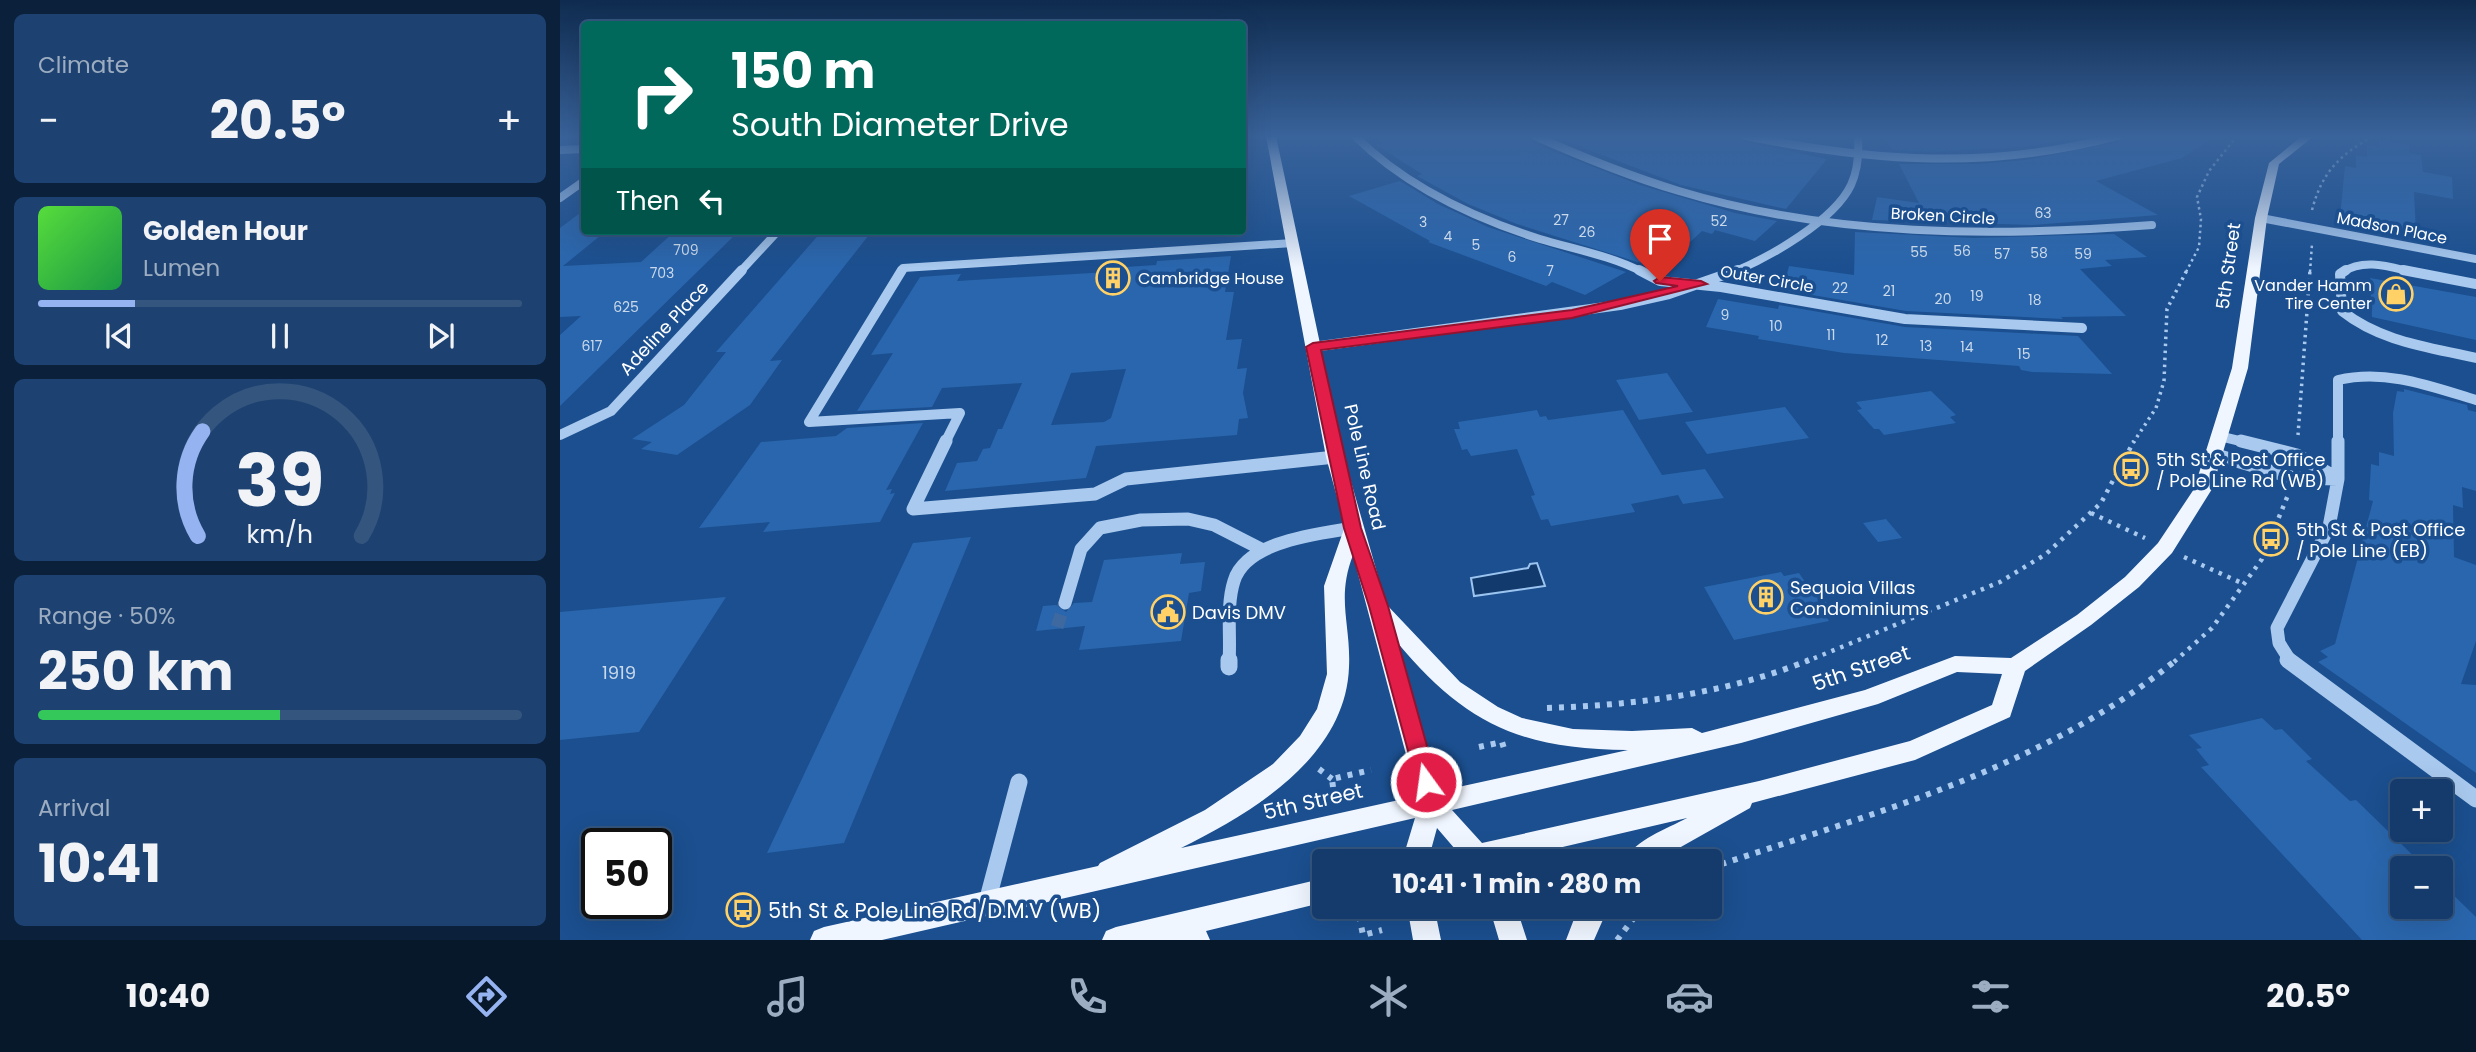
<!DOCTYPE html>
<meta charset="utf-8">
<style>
:root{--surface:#143b6b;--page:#1d4271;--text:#f1f3f6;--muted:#9dadc1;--line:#33557e;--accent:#95b2f1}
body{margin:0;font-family:Poppins,sans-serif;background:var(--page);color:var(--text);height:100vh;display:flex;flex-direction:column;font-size:26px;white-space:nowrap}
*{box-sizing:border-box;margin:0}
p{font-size:23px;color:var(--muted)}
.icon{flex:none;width:38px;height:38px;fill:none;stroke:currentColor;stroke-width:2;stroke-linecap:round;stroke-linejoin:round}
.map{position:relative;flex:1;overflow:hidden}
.drawer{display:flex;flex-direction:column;gap:14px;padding:14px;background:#0b203b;width:560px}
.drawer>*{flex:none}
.guide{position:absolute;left:21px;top:21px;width:665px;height:214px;border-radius:7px;box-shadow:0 7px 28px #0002,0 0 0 2px var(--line);background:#00695c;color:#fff;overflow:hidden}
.buttons{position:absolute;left:1830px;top:779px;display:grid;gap:14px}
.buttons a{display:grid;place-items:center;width:63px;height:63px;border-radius:7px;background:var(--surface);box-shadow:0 7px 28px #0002,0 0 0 2px var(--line);font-size:35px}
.speed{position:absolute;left:21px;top:828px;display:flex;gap:14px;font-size:35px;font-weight:700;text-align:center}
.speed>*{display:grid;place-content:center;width:91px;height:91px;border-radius:50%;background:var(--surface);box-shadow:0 7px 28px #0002,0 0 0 2px var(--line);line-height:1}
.speed .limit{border:4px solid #111;border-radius:10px;background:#fff;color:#111}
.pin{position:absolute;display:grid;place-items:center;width:60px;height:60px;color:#fff;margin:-72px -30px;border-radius:50% 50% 50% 0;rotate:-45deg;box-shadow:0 0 7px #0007}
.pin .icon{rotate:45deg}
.me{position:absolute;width:77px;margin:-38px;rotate:346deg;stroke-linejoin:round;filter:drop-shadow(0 0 5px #0008)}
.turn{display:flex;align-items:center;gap:24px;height:147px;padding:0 35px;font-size:32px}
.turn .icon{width:91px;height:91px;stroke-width:2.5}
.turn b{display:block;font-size:49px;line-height:60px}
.then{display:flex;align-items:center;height:66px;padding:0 35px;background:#0003;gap:14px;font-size:26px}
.big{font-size:52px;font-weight:700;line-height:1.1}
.drawer .card{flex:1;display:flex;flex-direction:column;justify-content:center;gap:10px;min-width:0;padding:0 24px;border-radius:10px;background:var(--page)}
.drawer .dial{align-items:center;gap:0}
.dial svg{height:182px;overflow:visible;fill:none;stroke:var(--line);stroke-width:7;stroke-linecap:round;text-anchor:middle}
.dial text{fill:var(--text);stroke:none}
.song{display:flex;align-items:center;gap:21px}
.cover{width:84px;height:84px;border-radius:10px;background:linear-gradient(135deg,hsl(110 70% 55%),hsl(140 70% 35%))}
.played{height:7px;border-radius:4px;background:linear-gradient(90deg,var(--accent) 20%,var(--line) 20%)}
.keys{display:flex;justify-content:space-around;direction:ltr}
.heat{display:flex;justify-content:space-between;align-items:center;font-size:38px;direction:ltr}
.charge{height:10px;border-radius:5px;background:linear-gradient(90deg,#34c759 50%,var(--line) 0)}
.trip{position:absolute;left:752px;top:849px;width:410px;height:70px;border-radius:7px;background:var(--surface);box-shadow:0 7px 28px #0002,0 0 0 2px var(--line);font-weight:700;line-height:70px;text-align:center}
.menu{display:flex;height:112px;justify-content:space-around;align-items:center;background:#08182b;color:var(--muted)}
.menu .icon{width:49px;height:49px}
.menu .current{color:var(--accent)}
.menu b{font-size:32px;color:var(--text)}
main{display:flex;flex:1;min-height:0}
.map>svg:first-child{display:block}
</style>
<main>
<section class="drawer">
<div class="card"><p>Climate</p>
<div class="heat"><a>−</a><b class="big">20.5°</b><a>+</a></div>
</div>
<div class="card">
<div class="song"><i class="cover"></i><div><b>Golden Hour</b><p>Lumen</p></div></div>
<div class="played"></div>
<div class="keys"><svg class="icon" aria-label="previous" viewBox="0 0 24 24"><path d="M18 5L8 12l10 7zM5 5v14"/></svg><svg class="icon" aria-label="pause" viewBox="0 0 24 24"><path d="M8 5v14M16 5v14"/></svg><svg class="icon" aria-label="next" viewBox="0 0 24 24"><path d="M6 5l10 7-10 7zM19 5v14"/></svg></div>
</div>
<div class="card dial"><svg viewBox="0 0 100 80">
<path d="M14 69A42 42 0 1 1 86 69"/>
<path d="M14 69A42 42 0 0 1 16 23" stroke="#95b2f1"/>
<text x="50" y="56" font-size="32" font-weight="700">39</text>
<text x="50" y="72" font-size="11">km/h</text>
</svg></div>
<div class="card"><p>Range · 50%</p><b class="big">250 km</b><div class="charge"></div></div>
<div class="card"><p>Arrival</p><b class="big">10:41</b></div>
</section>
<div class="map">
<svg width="1916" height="940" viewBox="0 0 1916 940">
<rect width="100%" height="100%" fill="#1b4f8f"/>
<path fill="#123a6d" stroke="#9cc4f0" stroke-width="2" d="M 977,563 L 985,586 L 914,596 L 911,578 L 968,568 L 970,564 Z"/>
<path fill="#2a66ad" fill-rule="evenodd" d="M 816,136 L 969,136 L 972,142 L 990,150 L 1080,185 L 1175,213 L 1217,221 L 1195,241 L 1155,230 L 1152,234 L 1142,231 L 1104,266 L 1077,262 L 957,224 L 908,204 L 857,176 L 862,174 L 816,145 L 823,143 Z
M 992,136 L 1180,136 L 1185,142 L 1267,159 L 1226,209 L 1121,185 Z
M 1325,136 L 1347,138 L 1527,136 L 1463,147 L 1372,152 L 1332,150 Z
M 1564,136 L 1656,136 L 1622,158 L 1536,181 L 1598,215 L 1473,225 L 1312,220 L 1317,197 L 1359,203 L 1339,164 L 1418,164 L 1465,160 L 1559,142 Z
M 1819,140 L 1849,145 L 1849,153 L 1861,155 L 1863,172 L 1892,177 L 1893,199 L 1854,192 L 1856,232 L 1780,217 L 1785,166 L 1796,168 L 1796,155 L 1807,157 L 1807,145 L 1819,147 Z
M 840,181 L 878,204 L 928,227 L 1066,272 L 1025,295 L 992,282 L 986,286 L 868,242 L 870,241 L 789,196 Z
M 24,210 L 24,231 L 46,231 L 3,266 L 81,262 L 115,231 L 179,231 L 0,406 L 0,335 L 21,316 L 0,317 L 0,228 Z
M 262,231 L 312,231 L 210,361 L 222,360 L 190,405 L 117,455 L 81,449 L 92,442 L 72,439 L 124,405 L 166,352 L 156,352 Z
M 1295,232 L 1413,238 L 1554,234 L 1587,257 L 1545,260 L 1552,266 L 1520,269 L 1566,316 L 1501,317 L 1503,319 L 1346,311 L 1223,290 L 1229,266 L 1294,275 Z
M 671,256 L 665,292 L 674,292 L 666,340 L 682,339 L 677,369 L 687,368 L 683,393 L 688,418 L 679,419 L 677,435 L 536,446 L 526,478 L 385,491 L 397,463 L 417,461 L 423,449 L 430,448 L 438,429 L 442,429 L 462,383 L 382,388 L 372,407 L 297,411 L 333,353 L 311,355 L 360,277 L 401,274 L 397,281 L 548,272 L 549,268 L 596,265 L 597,261 ZM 566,369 L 551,418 L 544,422 L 491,425 L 511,373 Z
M 1810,278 L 1916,297 L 1916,340 L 1812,317 Z
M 1158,299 L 1218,309 L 1219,305 L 1345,327 L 1518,336 L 1552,374 L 1472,372 L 1461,370 L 1459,366 L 1284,353 L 1198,339 L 1199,336 L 1146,327 Z
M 1107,373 L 1133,412 L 1079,420 L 1056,380 Z
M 1844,389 L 1907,405 L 1908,410 L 1916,412 L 1916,491 L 1902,487 L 1903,508 L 1893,505 L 1894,557 L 1916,565 L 1916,641 L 1901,684 L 1916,685 L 1916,773 L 1758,662 L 1768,657 L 1760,651 L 1775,644 L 1813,501 L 1809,500 L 1811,464 L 1819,466 L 1819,452 L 1834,456 L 1833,413 L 1837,391 L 1844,392 Z
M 1371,391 L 1396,415 L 1390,417 L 1396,423 L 1324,435 L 1319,429 L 1314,429 L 1297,410 L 1302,409 L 1296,402 Z
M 1225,407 L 1249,438 L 1147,454 L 1125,422 Z
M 977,410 L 980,417 L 986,416 L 988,420 L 1063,410 L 1102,475 L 1145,469 L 1164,498 L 1123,504 L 1118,495 L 1071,504 L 1075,512 L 991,526 L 988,519 L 981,520 L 971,496 L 975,495 L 957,449 L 911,456 L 907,449 L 902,450 L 894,429 L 900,429 L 898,422 Z
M 363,423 L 326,490 L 332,489 L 330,494 L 335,493 L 320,522 L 203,532 L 210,522 L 139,528 L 201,442 L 276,436 L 287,428 Z
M 1326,519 L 1342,538 L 1318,542 L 1303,523 Z
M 411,537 L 284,843 L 207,853 L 353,543 Z
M 622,553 L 620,564 L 645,562 L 641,591 L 629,593 L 621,641 L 519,650 L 525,626 L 476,631 L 483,606 L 496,605 L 506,612 L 514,603 L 532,602 L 544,560 Z
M 1221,572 L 1224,576 L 1239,573 L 1248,586 L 1254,584 L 1268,605 L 1260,607 L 1269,621 L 1174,640 L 1144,587 Z
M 166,597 L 79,732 L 0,740 L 0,612 Z
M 1702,718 L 1715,730 L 1722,729 L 1752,759 L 1746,761 L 1790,801 L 1796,800 L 1866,868 L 1843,868 L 1843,906 L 1881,906 L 1881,883 L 1916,917 L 1916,940 L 1802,940 L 1641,767 L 1649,765 L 1636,749 L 1642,748 L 1629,735 Z"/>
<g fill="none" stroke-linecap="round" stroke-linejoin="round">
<path stroke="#3d69a0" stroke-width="13" stroke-dasharray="13 7" stroke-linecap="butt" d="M 497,627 L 505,603"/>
<path stroke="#a9c9ee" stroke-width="2.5" stroke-dasharray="2.5 3.5" stroke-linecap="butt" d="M 1752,210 C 1762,172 1780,154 1814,136
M 1626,272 L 1639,247 L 1641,219 L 1637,197 L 1649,171 L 1677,136
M 1750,272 L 1752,244"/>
<path stroke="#a9c9ee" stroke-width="3.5" stroke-dasharray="2.5 4.5" stroke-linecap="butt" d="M 1738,435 L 1750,270
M 1573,443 L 1596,408 L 1604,381 L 1607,309 L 1627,270"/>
<path stroke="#a9c9ee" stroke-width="4.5" stroke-dasharray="3.5 6" stroke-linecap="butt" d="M 1531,513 L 1585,538
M 1624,557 L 1684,584
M 1245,662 L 1440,582 L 1486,554 L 1541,503 L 1574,441
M 1614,662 L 1652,628 L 1702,559 L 1728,495"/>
<path stroke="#a9c9ee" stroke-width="6" stroke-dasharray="5 7" stroke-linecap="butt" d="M 987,708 C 1076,705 1166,694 1249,660
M 919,747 L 942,742 L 945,752
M 759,769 L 772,779
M 773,787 L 772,779 L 811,770
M 1150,868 C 1310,814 1483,769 1616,660
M 799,916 L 803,935 L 822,930
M 1057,940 L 1083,906"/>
<path stroke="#a9c9ee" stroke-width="8" d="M 795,136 C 844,185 914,218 980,239 C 1013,249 1052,256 1082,272
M 975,136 C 1022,157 1069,176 1119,191 C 1271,237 1435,237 1592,225
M 1186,136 C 1315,162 1430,170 1558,136
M 0,150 L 24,149
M 0,198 L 24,181
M 1701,218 L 1916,259
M 180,272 L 218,231
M 341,272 L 343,268 L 733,243
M 1174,272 C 1209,257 1274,221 1291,185 C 1298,170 1299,152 1298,136
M 1783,272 C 1804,258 1830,267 1852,272"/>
<path stroke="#a9c9ee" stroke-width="10" d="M 342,270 L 249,422 L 400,413 L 385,443
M 1079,270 L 1100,281 L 1161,287 L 1345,319 L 1522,328
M 1786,270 L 1780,274 L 1782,311 C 1821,342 1869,347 1916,358
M 1843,270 L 1916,284
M 753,347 L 1060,305 L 1109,294 L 1178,270
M 0,435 L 51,411 L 182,270
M 1659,436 L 1688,443
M 1778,443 L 1778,380 C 1826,369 1870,386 1916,400"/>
<path stroke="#a9c9ee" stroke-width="13" d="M 386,441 L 353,509 L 535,494 L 566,479 L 775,457
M 1681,441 L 1737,455 L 1775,477
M 1653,454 L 1734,478 L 1778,479
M 505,603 L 521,549 L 540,528 L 581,520 L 628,519 L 654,525 L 703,550
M 669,662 C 671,636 666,606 674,581 C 686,541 758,534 793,528
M 1731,662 L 1719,643 L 1717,628 L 1769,527 L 1778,479 L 1778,441"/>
<path stroke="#a9c9ee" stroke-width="17" d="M 1728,660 L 1916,799
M 669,667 L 669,660
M 427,902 L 459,782"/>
<path fill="#f0f6ff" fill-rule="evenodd" d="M 706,136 L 716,136 L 784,457 L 826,604 L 900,682 L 938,707 L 962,718 L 1013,729 L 1072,731 L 1132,728 L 1142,733 L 1305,690 L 1395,656 L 1451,658 L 1517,615 L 1565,577 L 1598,543 L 1634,489 L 1672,368 L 1695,218 L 1709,163 L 1742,136 L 1754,136 L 1719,164 L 1707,218 L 1688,368 L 1652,489 L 1612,553 L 1579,587 L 1531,625 L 1465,671 L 1450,717 L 1355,760 L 1192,803 L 1190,808 L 1096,861 L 1065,861 C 1075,839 1107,829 1127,818 L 943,861 L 879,861 L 883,853 L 895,849 L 877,828 L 868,861 L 842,861 L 855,818 L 322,940 L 250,940 L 254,931 L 264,927 L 538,866 L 540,863 L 645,810 L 713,764 L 740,736 L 757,709 L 767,674 L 764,586 L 785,526 L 766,457 ZM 793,555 L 857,796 L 621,848 C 692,813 786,757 789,667 C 791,624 776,599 793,555 ZM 836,641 C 905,724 960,749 1068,750 L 880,791 ZM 1397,672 L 1442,674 L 1432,705 L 1350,741 L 1199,781 L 922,843 L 892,810 L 1181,743 L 1318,704 Z
M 765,878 L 765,902 L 646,931 L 650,940 L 542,940 L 546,931 L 556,927 Z
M 847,906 L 874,906 L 881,940 L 853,940 Z
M 929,906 L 956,906 L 967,940 L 939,940 Z
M 1019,906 L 1049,906 L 1034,940 L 1006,940 Z"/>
</g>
<linearGradient id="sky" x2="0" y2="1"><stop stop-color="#0f2b4f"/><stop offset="0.51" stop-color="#39639b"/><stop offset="1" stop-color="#39639b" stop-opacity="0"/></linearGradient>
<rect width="1916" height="268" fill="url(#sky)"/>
<path fill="#e11d48" stroke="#92132f" stroke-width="2" d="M 1100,277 L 1141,281 L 1147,284 L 1012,318 L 761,350 L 801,528 L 828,606 L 877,782 L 874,788 L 866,791 L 858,788 L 809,606 L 784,528 L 746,347 L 753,343 L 1012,310 L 1118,286 L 1096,283 L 1094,281 Z"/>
<defs>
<symbol id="building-ring" viewBox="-11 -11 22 22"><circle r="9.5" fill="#1b4f8f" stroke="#ffd166" stroke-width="1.5"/><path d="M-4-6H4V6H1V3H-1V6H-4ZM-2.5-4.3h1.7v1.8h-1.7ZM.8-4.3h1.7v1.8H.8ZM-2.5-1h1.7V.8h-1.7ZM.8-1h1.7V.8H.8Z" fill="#ffd166"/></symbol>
<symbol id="shop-ring" viewBox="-11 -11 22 22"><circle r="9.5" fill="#1b4f8f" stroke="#ffd166" stroke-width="1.5"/><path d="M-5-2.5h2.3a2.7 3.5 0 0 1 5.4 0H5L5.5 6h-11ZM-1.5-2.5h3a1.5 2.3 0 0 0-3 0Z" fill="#ffd166"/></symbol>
<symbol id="bus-ring" viewBox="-11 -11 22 22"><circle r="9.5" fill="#1b4f8f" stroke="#ffd166" stroke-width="1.5"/><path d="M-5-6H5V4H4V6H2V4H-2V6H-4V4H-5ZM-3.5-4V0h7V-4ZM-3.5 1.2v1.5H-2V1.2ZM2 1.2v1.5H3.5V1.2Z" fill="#ffd166"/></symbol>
<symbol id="civic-ring" viewBox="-11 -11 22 22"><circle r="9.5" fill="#1b4f8f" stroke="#ffd166" stroke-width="1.5"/><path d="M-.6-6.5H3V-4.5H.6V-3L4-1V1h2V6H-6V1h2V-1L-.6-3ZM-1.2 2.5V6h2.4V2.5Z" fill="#ffd166"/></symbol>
</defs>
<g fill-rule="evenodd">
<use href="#building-ring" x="534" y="259" width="38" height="38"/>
<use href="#shop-ring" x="1817" y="275" width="38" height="38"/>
<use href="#bus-ring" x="1552" y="450" width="38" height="38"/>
<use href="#bus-ring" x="1692" y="520" width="38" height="38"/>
<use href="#building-ring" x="1187" y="578" width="38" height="38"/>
<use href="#civic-ring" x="589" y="593" width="38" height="38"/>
<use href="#bus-ring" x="164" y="891" width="38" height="38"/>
</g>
<g text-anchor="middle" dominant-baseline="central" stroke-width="7" stroke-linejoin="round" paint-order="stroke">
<g font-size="14" fill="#cad9ea">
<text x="1483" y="213">63</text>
<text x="1001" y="220">27</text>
<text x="1159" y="221">52</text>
<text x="863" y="222">3</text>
<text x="1027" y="232">26</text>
<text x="888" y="236">4</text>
<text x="916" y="245">5</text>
<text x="126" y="250">709</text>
<text x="1402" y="251">56</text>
<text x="1359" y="252">55</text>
<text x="1479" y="253">58</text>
<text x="1442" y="254">57</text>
<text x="1523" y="254">59</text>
<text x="952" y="257">6</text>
<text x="990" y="271">7</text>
<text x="102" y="273">703</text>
<text x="1280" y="288">22</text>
<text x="1329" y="291">21</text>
<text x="1417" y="296">19</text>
<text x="1383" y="299">20</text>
<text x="1475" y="300">18</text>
<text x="66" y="307">625</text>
<text x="1165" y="315">9</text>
<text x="1216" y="326">10</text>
<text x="1271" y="335">11</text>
<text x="1322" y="340">12</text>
<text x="32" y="346">617</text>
<text x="1366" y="346">13</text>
<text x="1407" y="347">14</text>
<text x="1464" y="354">15</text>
</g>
<g font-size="16" fill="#fff" stroke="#1b4f8f">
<text transform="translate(1383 216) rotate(3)">Broken Circle</text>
<text transform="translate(1832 228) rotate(11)">Madson Place</text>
<text transform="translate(1207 279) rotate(10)">Outer Circle</text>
</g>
<g font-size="16" fill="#fff" stroke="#1b4f8f" text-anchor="start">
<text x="578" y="278">Cambridge House</text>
<text x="1812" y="285" text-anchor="end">Vander Hamm<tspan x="1812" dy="18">Tire Center</tspan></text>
</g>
<g font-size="18" fill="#fff" stroke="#1b4f8f">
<text transform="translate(1668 266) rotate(-82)">5th Street</text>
<text transform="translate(104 328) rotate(-47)">Adeline Place</text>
<text transform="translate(805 467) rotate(77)">Pole Line Road</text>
</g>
<g font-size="18" fill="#fff" stroke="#1b4f8f" text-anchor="start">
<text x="1596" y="459">5th St &amp; Post Office<tspan x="1596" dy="21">/ Pole Line Rd (WB)</tspan></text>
<text x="1736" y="529">5th St &amp; Post Office<tspan x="1736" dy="21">/ Pole Line (EB)</tspan></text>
<text x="1230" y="587">Sequoia Villas<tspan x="1230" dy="21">Condominiums</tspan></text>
<text x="632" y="612">Davis DMV</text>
</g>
<g font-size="18" fill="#cad9ea">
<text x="59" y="672">1919</text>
</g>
<g font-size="21" fill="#fff" stroke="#1b4f8f">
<text transform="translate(1301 668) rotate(-19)">5th Street</text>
<text transform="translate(753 801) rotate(-13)">5th Street</text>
</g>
<g font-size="21" fill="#fff" stroke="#1b4f8f" text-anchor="start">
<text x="208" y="910">5th St &amp; Pole Line Rd/D.M.V (WB)</text>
</g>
</g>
</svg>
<div class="buttons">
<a>+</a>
<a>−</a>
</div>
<div class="speed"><div class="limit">50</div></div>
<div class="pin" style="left:1100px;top:281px;background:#d93025"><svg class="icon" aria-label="arrive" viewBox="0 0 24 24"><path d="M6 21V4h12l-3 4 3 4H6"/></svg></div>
<svg class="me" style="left:866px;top:782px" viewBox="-20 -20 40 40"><circle r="17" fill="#e11d48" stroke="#fff" stroke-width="3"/><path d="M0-11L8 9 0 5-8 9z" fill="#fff"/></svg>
<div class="trip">10:41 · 1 min · 280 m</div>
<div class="guide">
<div class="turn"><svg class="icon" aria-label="right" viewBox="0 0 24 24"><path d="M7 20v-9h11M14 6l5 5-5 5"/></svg><div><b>150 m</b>South Diameter Drive</div></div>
<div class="then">Then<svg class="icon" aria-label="left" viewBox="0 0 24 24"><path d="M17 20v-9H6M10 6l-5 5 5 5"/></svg></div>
</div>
</div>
</main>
<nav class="menu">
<b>10:40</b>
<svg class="icon current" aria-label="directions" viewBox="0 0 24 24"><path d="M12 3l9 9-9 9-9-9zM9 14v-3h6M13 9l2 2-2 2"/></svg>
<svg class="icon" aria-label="music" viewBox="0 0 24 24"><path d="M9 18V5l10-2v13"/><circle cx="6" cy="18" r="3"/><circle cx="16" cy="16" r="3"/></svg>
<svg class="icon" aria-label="phone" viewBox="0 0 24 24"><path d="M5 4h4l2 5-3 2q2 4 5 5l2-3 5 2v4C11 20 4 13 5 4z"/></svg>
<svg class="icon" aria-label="climate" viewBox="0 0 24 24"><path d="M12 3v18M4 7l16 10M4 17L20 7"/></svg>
<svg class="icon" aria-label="car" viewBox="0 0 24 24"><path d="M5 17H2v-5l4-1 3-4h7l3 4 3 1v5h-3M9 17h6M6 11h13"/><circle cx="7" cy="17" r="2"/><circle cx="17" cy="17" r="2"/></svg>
<svg class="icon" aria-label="filters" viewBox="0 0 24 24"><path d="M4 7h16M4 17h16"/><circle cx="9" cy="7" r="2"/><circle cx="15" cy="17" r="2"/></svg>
<b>20.5°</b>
</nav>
